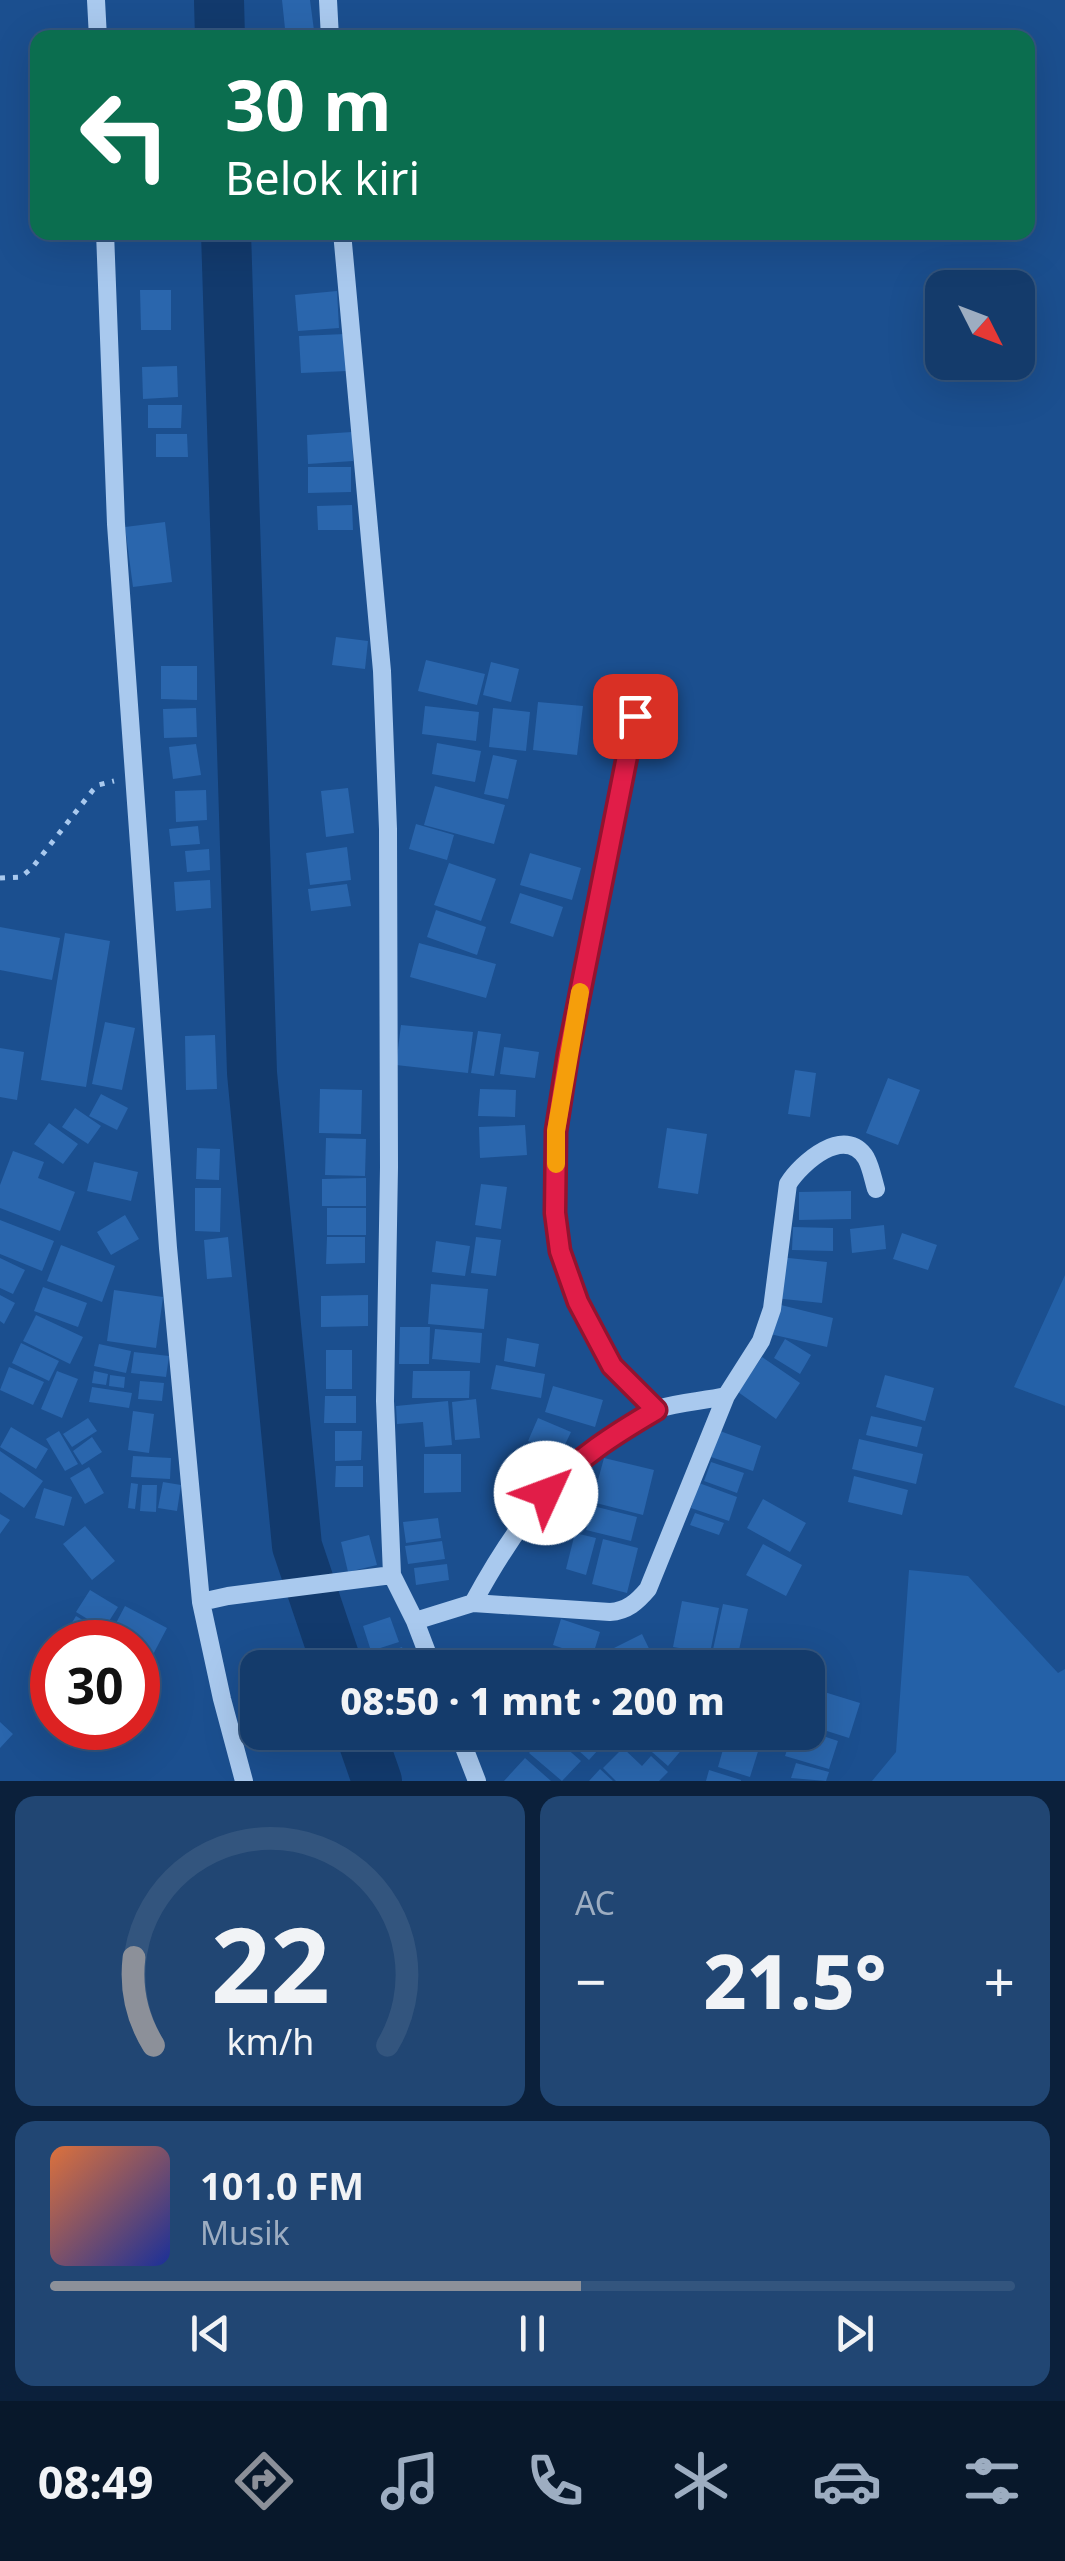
<!DOCTYPE html>
<html lang="id">
<meta charset="utf-8">
<style>
:root{--surface:#143b6b;--page:#214673;--text:#f1f3f6;--muted:#9dadc1;--line:#33557e;--accent:#8c9099}
body{margin:0;font-family:"Noto Sans",sans-serif;background:var(--page);color:var(--text);height:100vh;display:flex;flex-direction:column;font-size:38px;white-space:nowrap}
*{box-sizing:border-box;margin:0}
p{font-size:32px;color:var(--muted)}
.icon{flex:none;width:55px;height:55px;fill:none;stroke:currentColor;stroke-width:2;stroke-linecap:round;stroke-linejoin:round}
.map{position:relative;height:1781px;overflow:hidden}
.details{display:flex;flex-direction:column;gap:15px;padding:15px;background:#0b203b;flex:1}
.details>*{flex:none}
.top-card{position:absolute;left:30px;top:30px;width:1005px;height:210px;border-radius:20px;box-shadow:0 10px 40px #0002,0 0 0 2px var(--line);background:#0b6e4f;color:#fff;overflow:hidden}
.needle{width:65px;rotate:132deg}
.tools{position:absolute;left:925px;top:270px;display:grid;gap:20px}
.tools a{display:grid;place-items:center;width:110px;height:110px;border-radius:20px;background:var(--surface);box-shadow:0 10px 40px #0002,0 0 0 2px var(--line);font-size:50px}
.speed{position:absolute;left:30px;top:1620px;display:flex;gap:20px;font-size:50px;font-weight:700;text-align:center}
.speed>*{display:grid;place-content:center;width:130px;height:130px;border-radius:50%;background:var(--surface);box-shadow:0 10px 40px #0002,0 0 0 2px var(--line);line-height:1}
.speed .limit{border:15px solid #d22;background:#fff;color:#111}
.pin{position:absolute;display:grid;place-items:center;width:85px;height:85px;color:#fff;margin:-42px;border-radius:20px;box-shadow:0 5px 15px #0006}
.me{position:absolute;width:110px;margin:-55px;rotate:47deg;stroke-linejoin:round;filter:drop-shadow(0 0 8px #0008)}
.turn{display:flex;align-items:center;gap:35px;height:210px;padding:0 30px;font-size:45px}
.turn .icon{width:130px;height:130px;stroke-width:2.5}
.turn b{display:block;font-size:70px;line-height:85px}
.big{font-size:75px;font-weight:800;line-height:1.1}
.details .tile{flex:1;display:flex;flex-direction:column;justify-content:center;gap:15px;min-width:0;padding:0 35px;border-radius:20px;background:var(--page)}
.details .dial{align-items:center;gap:0}
.dial svg{height:260px;overflow:visible;fill:none;stroke:var(--line);stroke-width:7;stroke-linecap:round;text-anchor:middle}
.dial text{fill:var(--text);stroke:none}
.song{display:flex;align-items:center;gap:30px}
.cover{width:120px;height:120px;border-radius:15px;background:linear-gradient(135deg,hsl(20 70% 55%),hsl(230 70% 35%))}
.played{height:10px;border-radius:5px;background:linear-gradient(90deg,var(--accent) 55%,var(--line) 55%)}
.keys{display:flex;justify-content:space-around;direction:ltr}
.heat{display:flex;justify-content:space-between;align-items:center;font-size:55px;direction:ltr}
.details .tiles{flex:1;display:grid;gap:15px;grid-template-columns:1fr 1fr}
.tile:last-child{grid-column:span 2}
.trip{position:absolute;left:240px;top:1650px;width:585px;height:100px;border-radius:20px;background:var(--surface);box-shadow:0 10px 40px #0002,0 0 0 2px var(--line);font-weight:800;line-height:100px;text-align:center}
.menu{display:flex;height:160px;justify-content:space-around;align-items:center;background:#08182b;color:var(--muted)}
.menu .icon{width:70px;height:70px}
.menu .selected{color:var(--accent)}
.menu b{font-size:45px;color:var(--text)}
.map>svg:first-child{display:block}
</style>
<div class="map">
<svg width="1065" height="1781" viewBox="0 0 1065 1781">
<rect width="100%" height="100%" fill="#1b4f8f"/>
<path fill="#2461a8" d="M 1065,1275 L 1065,1406 L 1014,1387 Z
M 909,1570 L 968,1576 L 1058,1673 L 1065,1669 L 1065,1781 L 872,1781 L 896,1752 Z"/>
<g fill="none" stroke-linecap="round" stroke-linejoin="round">
<path stroke="#123a6d" stroke-width="50" d="M 219,0 L 220,38
M 226,232 L 252,1073 L 297,1546 L 338,1668
M 360,1732 L 377,1781"/>
</g>
<path fill="#2a66ad" d="M 282,0 L 310,0 L 315,38 L 286,38 Z
M 140,290 L 171,290 L 171,330 L 141,330 Z
M 337,291 L 339,328 L 298,331 L 295,295 Z
M 345,334 L 347,371 L 301,373 L 299,336 Z
M 177,366 L 178,397 L 143,399 L 142,367 Z
M 148,405 L 182,405 L 181,428 L 148,428 Z
M 352,432 L 353,461 L 308,464 L 307,435 Z
M 156,434 L 187,434 L 188,457 L 156,457 Z
M 308,467 L 351,467 L 351,492 L 308,493 Z
M 352,505 L 353,530 L 318,530 L 317,506 Z
M 165,522 L 172,582 L 133,587 L 125,527 Z
M 336,637 L 368,641 L 365,669 L 332,665 Z
M 426,660 L 485,674 L 477,705 L 418,691 Z
M 491,662 L 519,669 L 511,702 L 483,695 Z
M 161,666 L 197,666 L 197,700 L 161,699 Z
M 538,702 L 583,706 L 577,755 L 533,750 Z
M 425,706 L 479,712 L 476,741 L 422,734 Z
M 196,708 L 197,737 L 164,738 L 163,709 Z
M 493,708 L 530,712 L 526,751 L 489,747 Z
M 437,743 L 481,751 L 475,782 L 432,774 Z
M 196,744 L 201,775 L 173,779 L 169,747 Z
M 493,755 L 517,760 L 508,799 L 484,794 Z
M 435,786 L 505,805 L 494,844 L 424,825 Z
M 348,788 L 354,833 L 326,837 L 321,791 Z
M 206,790 L 207,820 L 176,822 L 175,791 Z
M 416,824 L 454,835 L 447,860 L 409,849 Z
M 198,826 L 200,844 L 171,846 L 169,829 Z
M 347,847 L 351,880 L 310,885 L 306,853 Z
M 209,849 L 210,870 L 187,872 L 185,851 Z
M 530,853 L 581,868 L 572,900 L 520,885 Z
M 449,863 L 496,879 L 481,921 L 434,905 Z
M 210,880 L 211,908 L 176,911 L 174,882 Z
M 347,884 L 351,906 L 311,911 L 308,889 Z
M 520,893 L 563,907 L 553,937 L 510,923 Z
M 436,910 L 486,927 L 477,955 L 427,937 Z
M 0,927 L 60,938 L 52,980 L 0,970 Z
M 65,933 L 110,941 L 86,1087 L 41,1080 Z
M 419,943 L 496,964 L 486,998 L 410,977 Z
M 105,1022 L 135,1028 L 122,1090 L 92,1084 Z
M 401,1025 L 473,1032 L 468,1073 L 396,1065 Z
M 478,1031 L 501,1034 L 494,1076 L 471,1073 Z
M 215,1035 L 217,1089 L 186,1090 L 185,1036 Z
M 504,1047 L 539,1052 L 535,1078 L 500,1074 Z
M 0,1048 L 24,1052 L 17,1100 L 0,1097 Z
M 795,1070 L 816,1073 L 810,1117 L 788,1114 Z
M 888,1078 L 920,1090 L 898,1145 L 866,1133 Z
M 320,1089 L 362,1090 L 361,1134 L 319,1133 Z
M 480,1089 L 516,1090 L 515,1117 L 478,1116 Z
M 101,1094 L 128,1108 L 117,1130 L 89,1116 Z
M 75,1108 L 101,1126 L 88,1144 L 62,1127 Z
M 49,1123 L 78,1144 L 63,1164 L 34,1144 Z
M 525,1125 L 527,1155 L 480,1158 L 479,1127 Z
M 667,1128 L 707,1134 L 698,1194 L 658,1188 Z
M 326,1138 L 366,1139 L 365,1176 L 325,1175 Z
M 197,1148 L 220,1149 L 219,1180 L 196,1179 Z
M 13,1151 L 44,1162 L 38,1178 L 75,1192 L 60,1231 L 0,1208 L 0,1185 Z
M 94,1162 L 138,1172 L 131,1201 L 87,1191 Z
M 366,1178 L 366,1206 L 322,1206 L 322,1179 Z
M 481,1184 L 507,1187 L 501,1229 L 475,1225 Z
M 195,1188 L 221,1188 L 220,1232 L 195,1231 Z
M 851,1191 L 851,1219 L 799,1220 L 799,1192 Z
M 327,1208 L 366,1208 L 366,1235 L 327,1235 Z
M 125,1215 L 139,1239 L 111,1255 L 97,1232 Z
M 0,1220 L 54,1241 L 42,1271 L 0,1254 Z
M 884,1225 L 886,1249 L 852,1253 L 850,1229 Z
M 793,1227 L 833,1228 L 833,1251 L 792,1250 Z
M 902,1233 L 937,1245 L 928,1270 L 893,1259 Z
M 228,1237 L 232,1277 L 207,1279 L 204,1240 Z
M 327,1237 L 365,1237 L 365,1263 L 326,1264 Z
M 476,1237 L 501,1240 L 496,1276 L 471,1273 Z
M 436,1241 L 470,1246 L 465,1276 L 432,1272 Z
M 61,1245 L 115,1266 L 102,1302 L 47,1281 Z
M 779,1257 L 827,1262 L 822,1303 L 774,1298 Z
M 0,1258 L 25,1270 L 13,1294 L 0,1288 Z
M 431,1284 L 488,1289 L 484,1329 L 428,1324 Z
M 43,1287 L 87,1303 L 78,1327 L 34,1311 Z
M 114,1290 L 163,1297 L 156,1348 L 107,1341 Z
M 0,1295 L 15,1303 L 4,1324 L 0,1321 Z
M 368,1295 L 368,1326 L 321,1327 L 321,1296 Z
M 777,1304 L 833,1318 L 827,1347 L 770,1334 Z
M 36,1315 L 83,1337 L 70,1364 L 23,1341 Z
M 400,1327 L 430,1327 L 429,1364 L 399,1364 Z
M 435,1329 L 482,1333 L 480,1363 L 432,1359 Z
M 507,1338 L 539,1344 L 535,1367 L 504,1361 Z
M 785,1339 L 811,1355 L 800,1374 L 774,1358 Z
M 21,1343 L 59,1361 L 49,1381 L 12,1363 Z
M 99,1344 L 131,1351 L 126,1373 L 94,1366 Z
M 326,1350 L 352,1350 L 352,1389 L 326,1389 Z
M 134,1352 L 169,1356 L 166,1377 L 131,1373 Z
M 762,1357 L 800,1383 L 776,1419 L 738,1392 Z
M 496,1365 L 545,1374 L 541,1398 L 491,1389 Z
M 9,1367 L 44,1382 L 33,1405 L 0,1390 Z
M 57,1371 L 78,1379 L 62,1418 L 41,1409 Z
M 94,1371 L 108,1374 L 106,1385 L 92,1383 Z
M 413,1371 L 470,1371 L 469,1398 L 412,1398 Z
M 110,1375 L 125,1377 L 124,1388 L 109,1386 Z
M 885,1375 L 934,1388 L 925,1421 L 876,1407 Z
M 140,1381 L 164,1383 L 162,1401 L 138,1399 Z
M 553,1386 L 603,1400 L 595,1427 L 545,1412 Z
M 92,1387 L 132,1393 L 129,1408 L 89,1402 Z
M 325,1396 L 356,1396 L 356,1423 L 324,1423 Z
M 476,1399 L 480,1438 L 455,1440 L 452,1402 Z
M 448,1401 L 452,1445 L 425,1447 L 423,1422 L 397,1424 L 396,1406 Z
M 133,1411 L 154,1414 L 149,1453 L 128,1450 Z
M 871,1416 L 922,1427 L 917,1447 L 866,1435 Z
M 88,1418 L 97,1431 L 72,1447 L 63,1434 Z
M 538,1418 L 571,1432 L 560,1455 L 528,1441 Z
M 11,1427 L 48,1449 L 36,1469 L 0,1447 Z
M 59,1431 L 78,1464 L 65,1471 L 46,1439 Z
M 335,1431 L 362,1431 L 361,1460 L 335,1461 Z
M 720,1431 L 761,1446 L 753,1471 L 711,1457 Z
M 92,1437 L 102,1452 L 82,1465 L 73,1451 Z
M 859,1439 L 923,1454 L 916,1484 L 852,1469 Z
M 524,1444 L 561,1460 L 551,1485 L 513,1468 Z
M 0,1451 L 43,1481 L 24,1508 L 0,1492 Z
M 424,1454 L 461,1454 L 461,1492 L 424,1493 Z
M 133,1456 L 171,1458 L 170,1479 L 131,1477 Z
M 604,1458 L 654,1470 L 643,1515 L 592,1502 Z
M 711,1462 L 744,1473 L 737,1493 L 704,1481 Z
M 336,1466 L 363,1466 L 363,1487 L 335,1487 Z
M 89,1467 L 104,1493 L 85,1504 L 70,1478 Z
M 854,1476 L 908,1490 L 902,1515 L 848,1502 Z
M 163,1482 L 181,1485 L 177,1511 L 158,1508 Z
M 131,1483 L 138,1484 L 135,1509 L 128,1508 Z
M 699,1483 L 737,1497 L 729,1521 L 691,1508 Z
M 142,1485 L 157,1485 L 156,1512 L 140,1511 Z
M 44,1488 L 72,1497 L 64,1526 L 35,1518 Z
M 763,1499 L 806,1523 L 790,1552 L 747,1528 Z
M 593,1506 L 637,1517 L 631,1541 L 586,1530 Z
M 695,1513 L 724,1523 L 719,1535 L 690,1525 Z
M 0,1514 L 10,1520 L 0,1534 Z
M 438,1518 L 441,1538 L 406,1543 L 403,1522 Z
M 85,1526 L 115,1561 L 92,1580 L 63,1544 Z
M 575,1533 L 596,1538 L 586,1575 L 566,1569 Z
M 369,1535 L 377,1565 L 348,1572 L 341,1542 Z
M 603,1539 L 638,1548 L 627,1593 L 592,1584 Z
M 442,1541 L 445,1559 L 408,1564 L 405,1546 Z
M 763,1544 L 802,1565 L 786,1596 L 746,1575 Z
M 447,1564 L 449,1580 L 416,1585 L 414,1568 Z
M 90,1590 L 118,1607 L 104,1629 L 76,1612 Z
M 682,1601 L 719,1608 L 710,1653 L 673,1647 Z
M 723,1604 L 748,1609 L 737,1659 L 712,1654 Z
M 125,1606 L 167,1628 L 148,1664 L 138,1659 L 138,1642 L 106,1642 Z
M 76,1616 L 106,1634 L 101,1642 L 86,1642 L 67,1631 Z
M 390,1617 L 399,1642 L 371,1651 L 363,1626 Z
M 561,1619 L 600,1632 L 592,1658 L 553,1645 Z
M 642,1634 L 654,1659 L 637,1668 L 609,1668 L 602,1654 Z
M 402,1647 L 409,1668 L 379,1668 L 376,1656 Z
M 541,1655 L 547,1668 L 514,1668 Z
M 675,1656 L 724,1666 L 723,1668 L 673,1668 Z
M 808,1687 L 860,1703 L 849,1738 L 808,1725 Z
M 258,1705 L 258,1740 L 257,1740 L 245,1710 Z
M 0,1722 L 13,1734 L 0,1748 Z
M 808,1731 L 838,1741 L 829,1769 L 785,1756 L 793,1732 Z
M 491,1732 L 516,1732 L 495,1742 Z
M 548,1732 L 581,1761 L 562,1781 L 529,1753 Z
M 558,1732 L 601,1732 L 608,1739 L 589,1760 Z
M 640,1732 L 668,1732 L 684,1747 L 668,1766 L 636,1738 Z
M 728,1732 L 761,1742 L 750,1777 L 718,1767 Z
M 623,1748 L 642,1766 L 651,1756 L 668,1772 L 659,1781 L 616,1781 L 603,1768 Z
M 525,1758 L 551,1781 L 504,1781 Z
M 796,1763 L 829,1772 L 826,1781 L 791,1778 Z
M 600,1769 L 613,1781 L 589,1781 Z
M 709,1770 L 741,1780 L 741,1781 L 706,1781 Z"/>
<g fill="none" stroke-linecap="round" stroke-linejoin="round">
<path stroke="#a9c9ee" stroke-width="5" stroke-dasharray="5 8" stroke-linecap="butt" d="M 0,878 L 21,877 L 32,868 L 93,790 L 98,785 L 114,781"/>
<path stroke="#a9c9ee" stroke-width="18" d="M 96,0 L 98,38
M 328,0 L 330,38
M 105,232 L 116,524 L 168,1248 L 201,1602 L 222,1699 L 244,1781
M 342,232 L 382,671 L 388,829 L 389,1167 L 385,1401 L 392,1575 L 415,1621 L 433,1668
M 635,716 L 568,1054 L 556,1131 L 555,1213 L 560,1251 L 577,1302 L 612,1367 L 655,1410
M 201,1602 L 228,1596 L 392,1575
M 473,1603 C 511,1533 554,1471 624,1429 C 634,1423 646,1413 657,1409 C 679,1402 704,1401 726,1396
M 415,1621 L 473,1603 L 610,1612 C 627,1611 637,1602 648,1589 L 726,1396 L 761,1341 L 772,1309 L 788,1184 C 801,1163 845,1124 866,1158 C 871,1167 873,1179 876,1189
M 458,1732 L 477,1781"/>
</g>
<g fill="none" stroke-linecap="round" stroke-linejoin="round">
<defs>
<path id="route" d="M 546,1493 C 577,1458 615,1434 656,1410 L 612,1366 L 578,1302 L 560,1251 L 555,1213 L 556,1131 L 568,1054 L 635,716"/>
</defs>
<use href="#route" stroke="#92132f" stroke-width="25"/>
<use href="#route" stroke="#e11d48" stroke-width="18"/>
<path stroke="#f59e0b" stroke-width="18" d="M 556,1164 L 556,1131 L 580,992"/>
</g>
</svg>
<div class="tools">
<a><svg class="needle" viewBox="-14 -14 28 28"><path d="M0-13l5 13h-10z" fill="#e53935"/><path d="M0 13l5-13h-10z" fill="#9dadc1"/></svg></a>
</div>
<div class="speed"><div class="limit">30</div></div>
<div class="pin" style="left:635px;top:716px;background:#d93025"><svg class="icon" aria-label="arrive" viewBox="0 0 24 24"><path d="M6 21V4h12l-3 4 3 4H6"/></svg></div>
<svg class="me" style="left:546px;top:1493px" viewBox="-20 -20 40 40"><circle r="19" fill="#fff"/><path d="M0-13L10 11 0 6-10 11z" fill="#e11d48"/></svg>
<div class="trip">08:50 · 1 mnt · 200 m</div>
<div class="top-card">
<div class="turn"><svg class="icon" aria-label="left" viewBox="0 0 24 24"><path d="M17 20v-9H6M10 6l-5 5 5 5"/></svg><div><b>30 m</b>Belok kiri</div></div>
</div>
</div>
<section class="details">
<div class="tiles">
<div class="tile dial"><svg viewBox="0 0 100 80">
<path d="M14 69A42 42 0 1 1 86 69"/>
<path d="M14 69A42 42 0 0 1 8 42" stroke="#8c9099"/>
<text x="50" y="56" font-size="32" font-weight="700">22</text>
<text x="50" y="72" font-size="11">km/h</text>
</svg></div>
<div class="tile"><p>AC</p>
<div class="heat"><a>−</a><b class="big">21.5°</b><a>+</a></div>
</div>
<div class="tile">
<div class="song"><i class="cover"></i><div><b>101.0 FM</b><p>Musik</p></div></div>
<div class="played"></div>
<div class="keys"><svg class="icon" aria-label="previous" viewBox="0 0 24 24"><path d="M18 5L8 12l10 7zM5 5v14"/></svg><svg class="icon" aria-label="pause" viewBox="0 0 24 24"><path d="M8 5v14M16 5v14"/></svg><svg class="icon" aria-label="next" viewBox="0 0 24 24"><path d="M6 5l10 7-10 7zM19 5v14"/></svg></div>
</div>
</div>
</section>
<nav class="menu">
<b>08:49</b>
<svg class="icon selected" aria-label="directions" viewBox="0 0 24 24"><path d="M12 3l9 9-9 9-9-9zM9 14v-3h6M13 9l2 2-2 2"/></svg>
<svg class="icon" aria-label="music" viewBox="0 0 24 24"><path d="M9 18V5l10-2v13"/><circle cx="6" cy="18" r="3"/><circle cx="16" cy="16" r="3"/></svg>
<svg class="icon" aria-label="phone" viewBox="0 0 24 24"><path d="M5 4h4l2 5-3 2q2 4 5 5l2-3 5 2v4C11 20 4 13 5 4z"/></svg>
<svg class="icon" aria-label="climate" viewBox="0 0 24 24"><path d="M12 3v18M4 7l16 10M4 17L20 7"/></svg>
<svg class="icon" aria-label="car" viewBox="0 0 24 24"><path d="M5 17H2v-5l4-1 3-4h7l3 4 3 1v5h-3M9 17h6M6 11h13"/><circle cx="7" cy="17" r="2"/><circle cx="17" cy="17" r="2"/></svg>
<svg class="icon" aria-label="filters" viewBox="0 0 24 24"><path d="M4 7h16M4 17h16"/><circle cx="9" cy="7" r="2"/><circle cx="15" cy="17" r="2"/></svg>
</nav>
